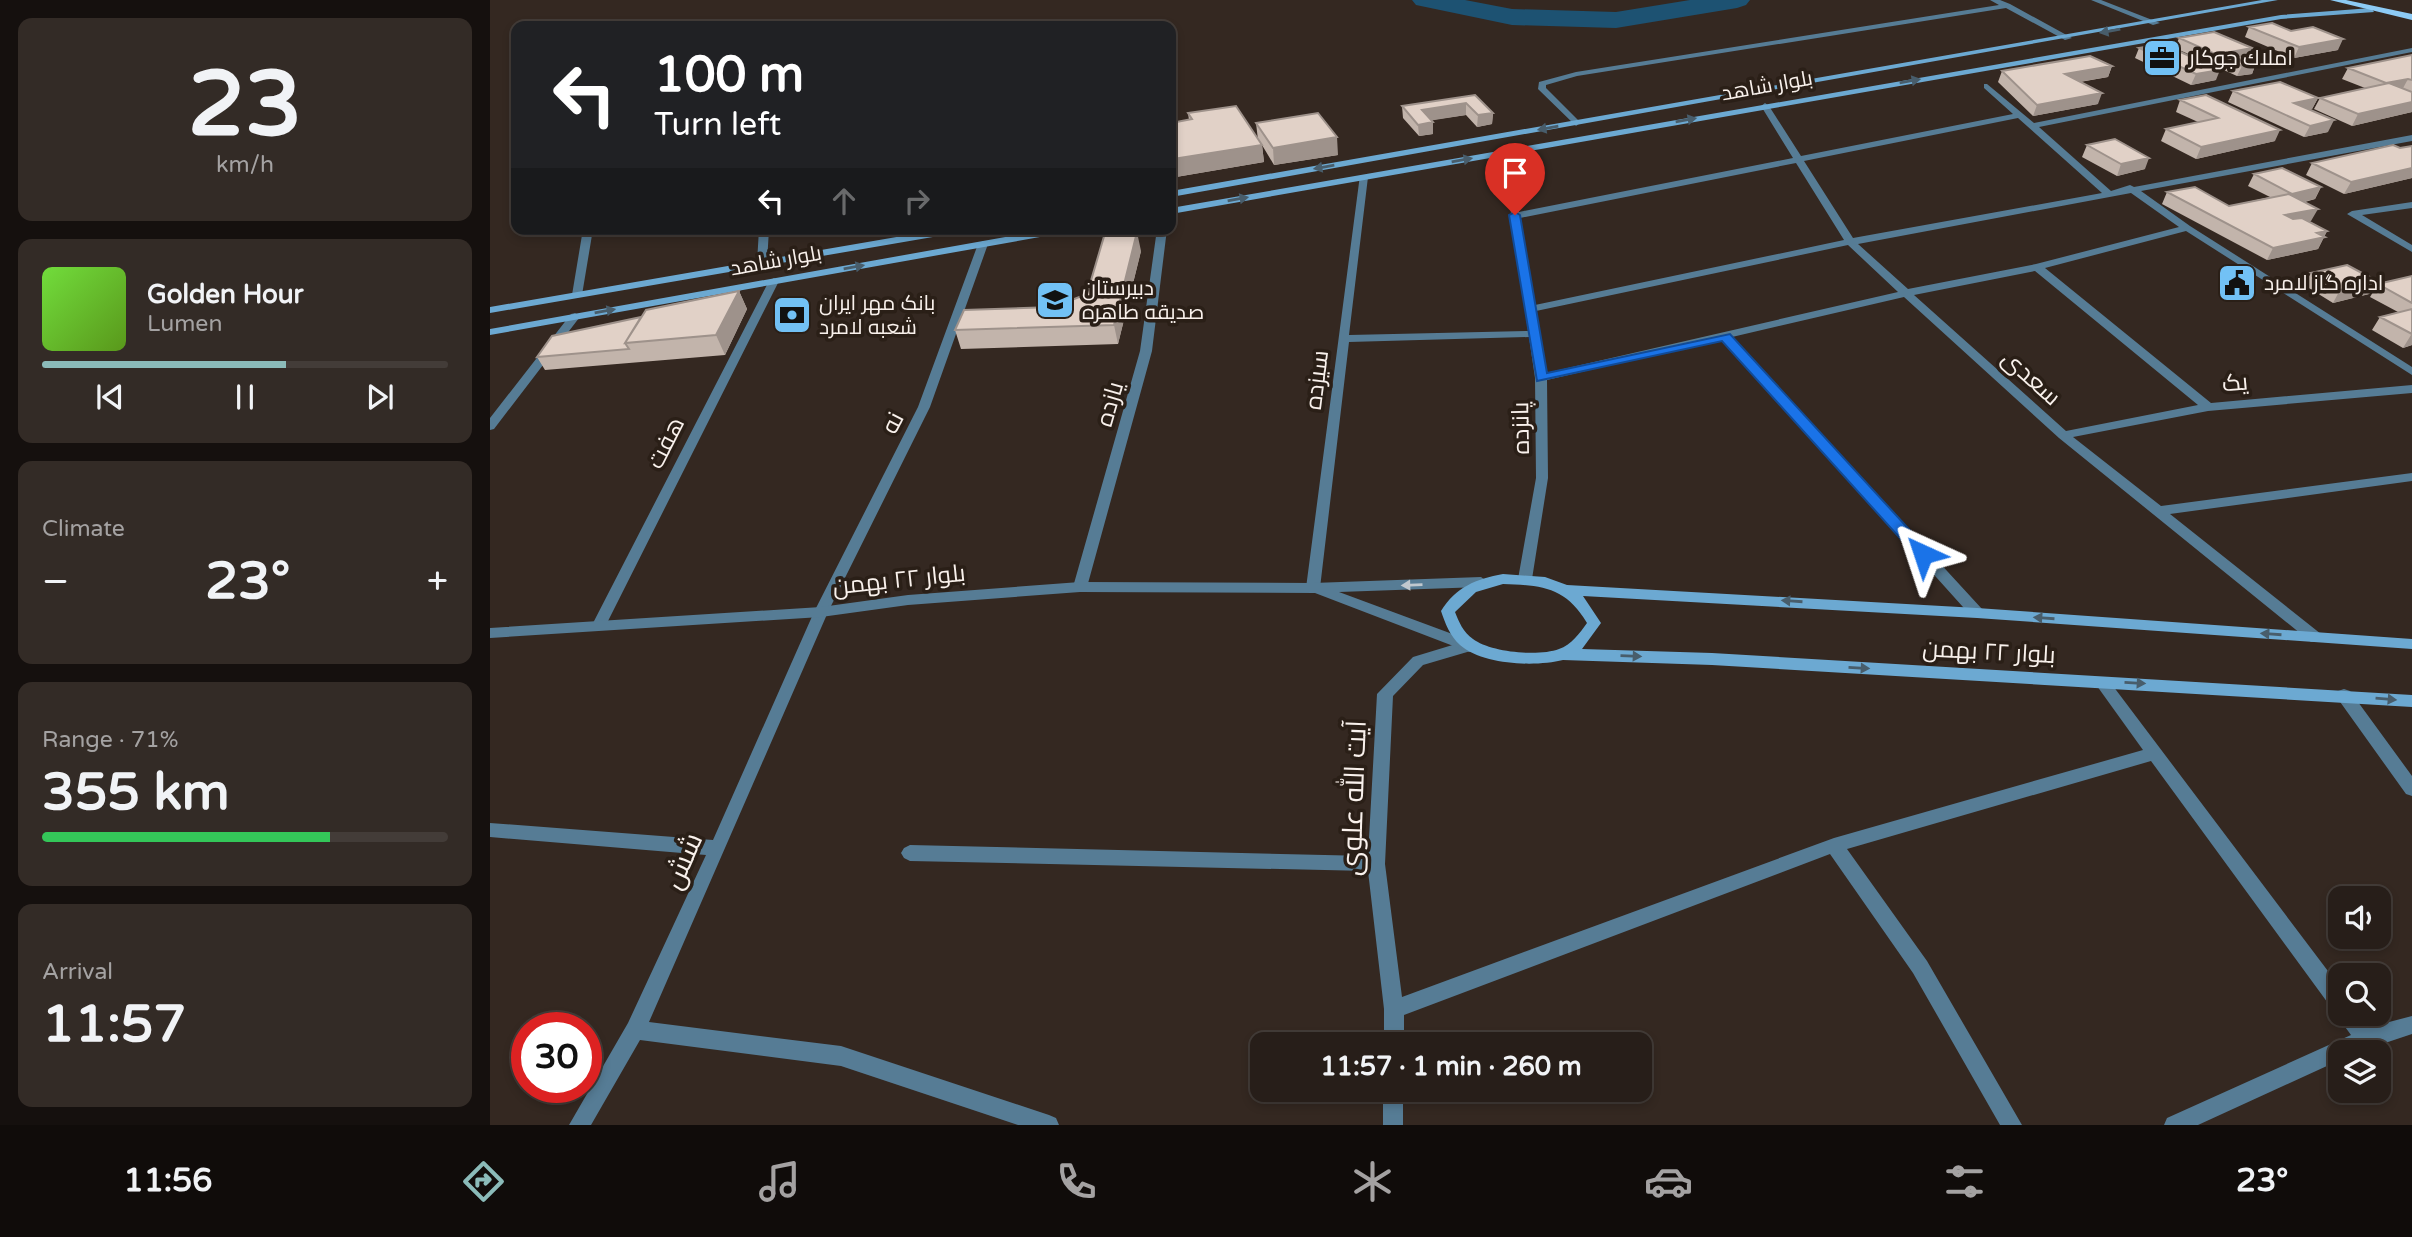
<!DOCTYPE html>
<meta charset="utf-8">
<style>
:root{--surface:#271e19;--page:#332b26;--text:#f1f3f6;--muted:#a4a2a2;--line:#433c38;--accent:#8bbbb9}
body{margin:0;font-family:"Varela Round",Cairo,sans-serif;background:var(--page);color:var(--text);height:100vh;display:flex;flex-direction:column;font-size:26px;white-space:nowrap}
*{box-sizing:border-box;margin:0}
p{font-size:23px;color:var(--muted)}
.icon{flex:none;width:38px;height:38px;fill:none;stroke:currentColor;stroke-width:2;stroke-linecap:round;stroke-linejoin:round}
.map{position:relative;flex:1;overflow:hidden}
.drawer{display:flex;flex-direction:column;gap:18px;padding:18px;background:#15100e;width:490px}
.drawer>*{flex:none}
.banner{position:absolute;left:21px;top:21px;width:665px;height:214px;border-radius:14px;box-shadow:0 4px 10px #0003,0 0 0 2px var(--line);background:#202124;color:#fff;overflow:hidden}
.fabs{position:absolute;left:1838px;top:886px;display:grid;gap:14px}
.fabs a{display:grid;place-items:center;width:63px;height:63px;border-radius:14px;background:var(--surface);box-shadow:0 4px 10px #0003,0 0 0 2px var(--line);font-size:35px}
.speed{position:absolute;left:21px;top:1012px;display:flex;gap:14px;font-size:35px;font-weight:700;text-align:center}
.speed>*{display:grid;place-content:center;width:91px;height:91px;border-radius:50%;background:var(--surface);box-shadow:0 4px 10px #0003,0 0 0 2px var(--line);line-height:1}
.speed .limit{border:10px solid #d22;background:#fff;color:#111}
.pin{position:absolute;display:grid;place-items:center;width:60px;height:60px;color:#fff;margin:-72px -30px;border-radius:50% 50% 50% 0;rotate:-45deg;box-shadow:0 0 7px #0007}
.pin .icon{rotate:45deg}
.me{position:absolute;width:77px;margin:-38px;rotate:318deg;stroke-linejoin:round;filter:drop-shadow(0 0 5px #0008)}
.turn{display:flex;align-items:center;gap:24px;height:147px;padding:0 28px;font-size:32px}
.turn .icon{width:91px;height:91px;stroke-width:2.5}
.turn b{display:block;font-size:49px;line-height:60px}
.lanes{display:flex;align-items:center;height:66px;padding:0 28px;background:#0003;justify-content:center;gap:35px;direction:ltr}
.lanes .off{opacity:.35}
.big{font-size:52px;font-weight:700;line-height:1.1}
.drawer .card{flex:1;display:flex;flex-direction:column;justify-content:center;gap:10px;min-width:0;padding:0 24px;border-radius:14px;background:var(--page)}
.drawer .dial{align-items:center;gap:0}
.dial b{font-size:91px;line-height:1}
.song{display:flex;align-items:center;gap:21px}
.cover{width:84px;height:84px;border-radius:10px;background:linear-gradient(135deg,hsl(100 70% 55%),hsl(90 70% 35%))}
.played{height:7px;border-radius:4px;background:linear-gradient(90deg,var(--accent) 60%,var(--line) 60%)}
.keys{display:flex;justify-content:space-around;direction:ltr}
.heat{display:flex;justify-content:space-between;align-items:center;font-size:38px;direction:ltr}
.charge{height:10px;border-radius:5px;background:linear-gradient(90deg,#34c759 71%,var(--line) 0)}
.trip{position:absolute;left:760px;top:1032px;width:402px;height:70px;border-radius:14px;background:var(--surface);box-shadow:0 4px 10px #0003,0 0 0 2px var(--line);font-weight:700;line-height:70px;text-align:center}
.tab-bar{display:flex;height:112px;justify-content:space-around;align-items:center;background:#100c0a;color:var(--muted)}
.tab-bar .icon{width:49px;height:49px}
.tab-bar .current{color:var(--accent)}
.tab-bar b{font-size:32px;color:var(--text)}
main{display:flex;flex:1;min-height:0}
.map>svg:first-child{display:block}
</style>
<main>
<section class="drawer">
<div class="card dial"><b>23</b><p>km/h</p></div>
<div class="card">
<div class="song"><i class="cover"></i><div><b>Golden Hour</b><p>Lumen</p></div></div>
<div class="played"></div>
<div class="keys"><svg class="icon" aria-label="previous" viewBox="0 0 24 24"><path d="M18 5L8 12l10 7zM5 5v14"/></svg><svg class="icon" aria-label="pause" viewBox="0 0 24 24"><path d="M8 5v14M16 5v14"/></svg><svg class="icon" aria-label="next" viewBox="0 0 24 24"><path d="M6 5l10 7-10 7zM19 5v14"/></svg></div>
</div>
<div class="card"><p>Climate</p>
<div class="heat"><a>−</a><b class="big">23°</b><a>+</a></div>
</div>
<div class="card"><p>Range · 71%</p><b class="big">355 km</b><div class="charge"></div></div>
<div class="card"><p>Arrival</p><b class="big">11:57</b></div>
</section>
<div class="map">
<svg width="1922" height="1125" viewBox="0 0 1922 1125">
<rect width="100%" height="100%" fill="#342821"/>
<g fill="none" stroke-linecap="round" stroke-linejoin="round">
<path fill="#1d5272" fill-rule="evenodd" d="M 922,0 L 975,0 L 1022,9 L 1126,12 L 1200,0 L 1260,0 L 1256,5 L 1247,8 L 1126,28 L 1022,25 L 926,5 Z"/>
<path fill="#567c95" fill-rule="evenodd" d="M 1500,0 L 1510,0 L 1520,4 L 1582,38 L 1575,40 L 1516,8 L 1087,76 L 1056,85 L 1056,88 L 1089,121 L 1090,123 L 1086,126 L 1048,89 L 1049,82 L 1086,72 L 1509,5 Z
M 1601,0 L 1611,0 L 1670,23 L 1663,25 Z
M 1922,48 L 1922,52 L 1549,127 L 1621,191 L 1640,185 L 1644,187 L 1922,135 L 1922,141 L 1651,191 L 1700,226 L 1922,367 L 1922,375 L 1696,231 L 1555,268 L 1721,403 L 1922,385 L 1922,393 L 1718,411 L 1583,437 L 1671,506 L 1922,473 L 1922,481 L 1680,514 L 1831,634 L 1833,638 L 1831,642 L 1821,642 L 1569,438 L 1414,297 L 1242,337 L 1492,609 L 1494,613 L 1492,617 L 1482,617 L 1232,339 L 1057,380 L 1058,478 L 1042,579 L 1035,584 L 1028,579 L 1046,478 L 1045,378 L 1039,337 L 859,342 L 830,588 L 823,593 L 816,588 L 870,175 L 878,177 L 859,335 L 1038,331 L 1012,151 L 1019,153 L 1029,212 L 1303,158 L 1271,106 L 1275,103 L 1279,106 L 1311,156 L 1523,114 L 1494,88 L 1494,84 L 1497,84 L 1544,123 ZM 1528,118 L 1612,193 L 1363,238 L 1314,161 ZM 1306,163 L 1354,240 L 1045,305 L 1030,218 ZM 1641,193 L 1689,227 L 1546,264 L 1418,289 L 1368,244 ZM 1358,245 L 1408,292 L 1056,373 L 1046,311 ZM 1545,271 L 1708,405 L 1576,431 L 1424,295 Z
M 1922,202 L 1922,208 L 1872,215 L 1922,245 L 1922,252 L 1857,214 L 1862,211 Z
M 93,229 L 103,229 L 92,295 L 87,298 L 82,295 Z
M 269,229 L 279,229 L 277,263 L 272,266 L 267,263 Z
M 667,229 L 677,229 L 662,351 L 597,587 L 590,592 L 583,587 L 650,351 Z
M 493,241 L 498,244 L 440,407 L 338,612 L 159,1022 L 351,1046 L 559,1115 L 566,1118 L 569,1125 L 528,1125 L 351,1066 L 150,1040 L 101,1125 L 79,1125 L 138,1023 L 216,855 L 0,837 L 0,823 L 223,840 L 324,612 L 428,407 L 488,244 Z
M 284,278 L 289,281 L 116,625 L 114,629 L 104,629 L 102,625 L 279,281 Z
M 85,313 L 90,316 L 89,318 L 4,429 L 0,430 L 0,418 L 81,314 Z
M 979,640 L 984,642 L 987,646 L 984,650 L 933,665 L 903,696 L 895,864 L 912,997 L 1344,838 L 1653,750 L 1607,686 L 1604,682 L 1607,678 L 1617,678 L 1850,987 L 1850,1013 L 1869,1013 L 1880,1027 L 1922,1016 L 1922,1034 L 1868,1052 L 1850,1052 L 1850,1060 L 1708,1125 L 1674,1125 L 1677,1118 L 1861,1035 L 1850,1020 L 1848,1011 L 1843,1010 L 1661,761 L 1357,849 L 1437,961 L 1532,1125 L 1510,1125 L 1423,973 L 1340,854 L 914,1015 L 914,1045 L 894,1045 L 894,1009 L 878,871 L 420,861 L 414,858 L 411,853 L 414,848 L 420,845 L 878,856 L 887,694 L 923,657 Z
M 1854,689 L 1860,691 L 1922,776 L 1922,796 L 1916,794 L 1848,699 L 1846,695 L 1848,691 Z
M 893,1090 L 913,1090 L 913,1125 L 893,1125 Z"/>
<path fill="#567c95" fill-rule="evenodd" d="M 991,577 L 998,582 L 991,587 L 849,592 L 984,642 L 987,646 L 984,650 L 979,652 L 825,593 L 590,592 L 418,605 L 331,617 L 0,638 L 0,628 L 331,607 L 418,595 L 590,582 L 823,583 Z"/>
<path fill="#6ca9d2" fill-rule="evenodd" d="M 1772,0 L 1788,0 L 681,197 L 681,191 Z
M 1881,8 L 1884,12 L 1791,19 L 681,214 L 681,208 L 1791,15 Z
M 453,229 L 477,229 L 472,232 L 0,313 L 0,307 Z
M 560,229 L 583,229 L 578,232 L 0,335 L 0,329 Z
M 1013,574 L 1055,577 L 1077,585 L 1487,608 L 1922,639 L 1922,649 L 1487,618 L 1093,596 L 1111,623 L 1092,649 L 1222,653 L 1922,695 L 1922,707 L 1222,665 L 1073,660 C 1045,667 993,665 970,645 C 960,636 955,623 951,611 C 966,587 986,579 1013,574 ZM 1013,584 C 1051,585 1076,587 1097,623 C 1090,633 1081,645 1069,649 C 1048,657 1000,652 983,639 C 973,632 969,622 965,612 L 986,592 Z"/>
<path fill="#8dcbf5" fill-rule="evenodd" d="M 1840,0 L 1856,0 L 1922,14 L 1922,20 Z"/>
</g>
<path fill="#c2b4ab" d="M 1759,27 L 1848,50 L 1804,58 L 1755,37 Z
M 1689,38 L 1757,59 L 1766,63 L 1762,74 L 1747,76 L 1685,48 Z
M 1649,48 L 1726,80 L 1701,85 L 1645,58 Z
M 1922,55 L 1922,112 L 1862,126 L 1824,109 L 1830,98 L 1875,88 L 1852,79 L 1858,68 Z
M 1622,66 L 1618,77 L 1590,82 L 1608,104 L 1543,116 L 1508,82 L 1512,71 Z
M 1743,91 L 1828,98 L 1822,109 L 1820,110 L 1838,132 L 1814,137 L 1738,102 Z
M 985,95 L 1003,113 L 1002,124 L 987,127 L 976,115 L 941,120 L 943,122 L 943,134 L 929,136 L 913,118 L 912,106 Z
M 1690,100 L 1785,141 L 1706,159 L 1671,141 L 1676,129 L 1708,122 L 1686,112 Z
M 698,113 L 768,140 L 766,123 L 848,155 L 784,165 L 772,145 L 774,162 L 686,177 L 681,166 L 681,123 L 699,120 Z
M 1597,145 L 1655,169 L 1627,176 L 1592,157 Z
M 1922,146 L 1922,178 L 1854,194 L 1816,175 L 1822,163 Z
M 1764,174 L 1831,187 L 1825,199 L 1815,202 L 1821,221 L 1819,221 L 1837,231 L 1828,249 L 1777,260 L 1672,204 L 1677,192 L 1739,206 L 1780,197 L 1758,186 Z
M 651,251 L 628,344 L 471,349 L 465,330 L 564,307 L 597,294 Z
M 1821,273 L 1887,281 L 1879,294 L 1843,303 L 1814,285 Z
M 1922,276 L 1922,345 L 1913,348 L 1882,330 L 1890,317 L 1908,312 L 1880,297 L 1888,284 Z
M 249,291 L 257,309 L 235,355 L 55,370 L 47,357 L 151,317 Z"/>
<path fill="#9e928b" d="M 1853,39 L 1848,50 L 1804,58 L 1809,47 Z
M 1762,48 L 1757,59 L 1741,52 Z
M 1766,63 L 1762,74 L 1747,76 L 1752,66 Z
M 1622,66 L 1618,77 L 1571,85 L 1575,74 Z
M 1730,70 L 1726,80 L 1701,85 L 1706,74 Z
M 1918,79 L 1912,90 L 1896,83 Z
M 1612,93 L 1608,104 L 1543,116 L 1547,105 Z
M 1828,98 L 1822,109 L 1799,114 L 1804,103 Z
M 1922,102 L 1922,112 L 1862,126 L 1868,114 Z
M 976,103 L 976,115 L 932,122 L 932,110 Z
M 1003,113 L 1002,124 L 987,127 L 988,115 Z
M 1844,120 L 1838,132 L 1814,137 L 1820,126 Z
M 943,122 L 943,134 L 929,136 L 928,125 Z
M 1790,130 L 1785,141 L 1706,159 L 1711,147 Z
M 847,137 L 848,155 L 784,165 L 783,148 Z
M 772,145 L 774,162 L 686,177 L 683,159 Z
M 1659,158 L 1655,169 L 1627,176 L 1631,164 Z
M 1922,168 L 1922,178 L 1854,194 L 1861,182 Z
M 1831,187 L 1825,199 L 1796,206 L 1802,194 Z
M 1828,209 L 1821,221 L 1789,228 L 1795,215 Z
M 1837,231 L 1828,249 L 1777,260 L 1783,248 Z
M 647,232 L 651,251 L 628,344 L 624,325 Z
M 1887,281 L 1879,294 L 1843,303 L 1850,290 Z
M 249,291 L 257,309 L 235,355 L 226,335 Z
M 1922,334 L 1922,345 L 1913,348 L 1921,335 Z"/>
<path fill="#e1d1c7" stroke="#9e928b" stroke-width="2" d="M 1782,23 L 1801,31 L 1823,27 L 1853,39 L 1809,47 L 1759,27 Z
M 1724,32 L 1762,48 L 1741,52 L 1766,63 L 1752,66 L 1689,38 Z
M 1673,44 L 1730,70 L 1706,74 L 1649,48 Z
M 1922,55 L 1922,80 L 1918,79 L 1896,83 L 1858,68 Z
M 1600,56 L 1622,66 L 1575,74 L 1612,93 L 1547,105 L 1512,71 Z
M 1790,82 L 1828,98 L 1804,103 L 1844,120 L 1820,126 L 1743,91 Z
M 1899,83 L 1922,92 L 1922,102 L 1868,114 L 1830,98 Z
M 985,95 L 1003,113 L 988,115 L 976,103 L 932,110 L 943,122 L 928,125 L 912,106 Z
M 1716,95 L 1790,130 L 1711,147 L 1676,129 L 1728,118 L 1690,100 Z
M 746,106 L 772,145 L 683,159 L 681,154 L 681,123 L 702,119 L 698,113 Z
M 828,113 L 847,137 L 783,148 L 766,123 Z
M 1625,139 L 1659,158 L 1631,164 L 1597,145 Z
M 1903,145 L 1910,148 L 1922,146 L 1922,168 L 1861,182 L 1822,163 Z
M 1792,168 L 1831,187 L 1802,194 L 1764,174 Z
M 1705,187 L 1739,206 L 1799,194 L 1828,209 L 1795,215 L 1803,219 L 1812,218 L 1837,231 L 1827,233 L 1835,237 L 1783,248 L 1677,192 Z
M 647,232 L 624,325 L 465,330 L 474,310 L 564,307 L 597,294 L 615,233 Z
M 1857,265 L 1887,281 L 1850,290 L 1821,273 Z
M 1922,276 L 1922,303 L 1888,284 Z
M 249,291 L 226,335 L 135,343 L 156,310 Z
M 1922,309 L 1922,334 L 1890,317 Z
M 151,317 L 135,343 L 139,349 L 47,357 L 62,336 Z"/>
<defs><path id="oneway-solid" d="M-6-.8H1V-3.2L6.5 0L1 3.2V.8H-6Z" transform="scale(1.75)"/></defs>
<g fill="#485d6b">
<use href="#oneway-solid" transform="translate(1620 31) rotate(170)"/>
<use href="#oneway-solid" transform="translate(1420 81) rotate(-10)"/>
<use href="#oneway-solid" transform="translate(1196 120) rotate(-10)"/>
<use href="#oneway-solid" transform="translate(1058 128) rotate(170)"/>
<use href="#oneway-solid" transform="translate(972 160) rotate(-10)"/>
<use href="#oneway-solid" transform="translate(834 167) rotate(170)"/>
<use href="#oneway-solid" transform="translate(748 199) rotate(-10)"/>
<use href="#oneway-solid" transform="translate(364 267) rotate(-10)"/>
<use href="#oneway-solid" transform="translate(115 311) rotate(-10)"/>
<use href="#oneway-solid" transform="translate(1302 601) rotate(-176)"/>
<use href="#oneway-solid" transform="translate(1554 618) rotate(-176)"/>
<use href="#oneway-solid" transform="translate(1781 634) rotate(-176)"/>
<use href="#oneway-solid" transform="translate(1141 656) rotate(2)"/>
<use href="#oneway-solid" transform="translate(1369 668) rotate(3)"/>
<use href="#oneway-solid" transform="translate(1645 683) rotate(3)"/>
<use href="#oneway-solid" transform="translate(1896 699) rotate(5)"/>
</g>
<use fill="#c0c8ce" href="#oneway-solid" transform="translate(922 585) rotate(178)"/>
<path fill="#1a73e8" stroke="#114b97" stroke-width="2" d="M 1025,212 L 1030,215 L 1057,373 L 1240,334 L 1438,550 L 1438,557 L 1427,557 L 1232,341 L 1047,381 L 1019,215 Z"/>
<defs>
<symbol id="office-square" viewBox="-11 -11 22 22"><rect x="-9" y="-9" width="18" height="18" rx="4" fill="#72c1f5" stroke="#2a1f17"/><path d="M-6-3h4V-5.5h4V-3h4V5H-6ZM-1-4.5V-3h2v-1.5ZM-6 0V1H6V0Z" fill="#111"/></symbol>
<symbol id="civic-square" viewBox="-11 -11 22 22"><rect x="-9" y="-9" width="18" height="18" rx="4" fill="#72c1f5" stroke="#2a1f17"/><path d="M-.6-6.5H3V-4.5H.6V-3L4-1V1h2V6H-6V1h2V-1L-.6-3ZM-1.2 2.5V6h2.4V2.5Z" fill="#111"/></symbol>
<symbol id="school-square" viewBox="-11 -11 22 22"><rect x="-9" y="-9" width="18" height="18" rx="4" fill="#72c1f5" stroke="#2a1f17"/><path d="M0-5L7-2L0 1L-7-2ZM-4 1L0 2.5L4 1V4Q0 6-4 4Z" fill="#111"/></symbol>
<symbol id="bank-square" viewBox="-11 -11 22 22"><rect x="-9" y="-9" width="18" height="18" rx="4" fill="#72c1f5" stroke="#2a1f17"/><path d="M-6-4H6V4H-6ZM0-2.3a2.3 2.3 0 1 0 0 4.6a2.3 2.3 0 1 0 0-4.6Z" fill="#111"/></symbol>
</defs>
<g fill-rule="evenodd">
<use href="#office-square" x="1650" y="36" width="44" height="44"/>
<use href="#civic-square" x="1725" y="261" width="44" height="44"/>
<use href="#school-square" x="543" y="278" width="44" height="44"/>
<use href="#bank-square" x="280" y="293" width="44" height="44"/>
</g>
<g text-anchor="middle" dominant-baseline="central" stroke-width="7" stroke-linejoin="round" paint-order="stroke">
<g font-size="21" fill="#f9f1ec" stroke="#2a1f17" text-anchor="start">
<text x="1699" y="58">املاك جوكار</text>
<text x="1774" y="283">اداره گاز لامرد</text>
<text x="592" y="288">دبیرستان<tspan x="592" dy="24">صدیقه طاهره</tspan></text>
<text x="329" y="303">بانک مهر ایران<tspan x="329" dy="24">شعبه لامرد</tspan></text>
</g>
<g font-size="21" fill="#f9f1ec" stroke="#2a1f17">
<text transform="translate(1277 86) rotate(-10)">بلوار شاهد</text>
<text transform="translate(286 261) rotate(-10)">بلوار شاهد</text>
</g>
<g font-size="24" fill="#f9f1ec" stroke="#2a1f17">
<text transform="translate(1541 378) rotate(42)">سعدی</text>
<text transform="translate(827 380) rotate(-83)">سیزده</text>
<text transform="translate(1745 383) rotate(-5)">یک</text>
<text transform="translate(620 404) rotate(-74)">یازده</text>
<text transform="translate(403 423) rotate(-63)">نه</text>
<text transform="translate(1031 428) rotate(-91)">پانزده</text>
<text transform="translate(176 443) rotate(-63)">هفت</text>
<text transform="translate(409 580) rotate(-6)">بلوار ۲۲ بهمن</text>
<text transform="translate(1499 652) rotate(3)">بلوار ۲۲ بهمن</text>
</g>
<g font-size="28" fill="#f9f1ec" stroke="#2a1f17">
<text transform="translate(864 798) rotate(-88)">آیت الله علوی</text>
<text transform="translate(193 861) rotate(-66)">شش</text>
</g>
</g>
</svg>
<div class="fabs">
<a><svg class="icon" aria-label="sound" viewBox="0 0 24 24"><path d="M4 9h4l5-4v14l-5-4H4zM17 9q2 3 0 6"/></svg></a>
<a><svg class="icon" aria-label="search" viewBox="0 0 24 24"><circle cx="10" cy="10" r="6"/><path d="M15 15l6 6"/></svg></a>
<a><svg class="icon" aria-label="layers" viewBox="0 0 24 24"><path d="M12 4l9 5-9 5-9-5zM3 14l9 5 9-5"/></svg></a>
</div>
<div class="speed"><div class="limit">30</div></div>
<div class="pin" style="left:1025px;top:215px;background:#d93025"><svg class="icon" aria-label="arrive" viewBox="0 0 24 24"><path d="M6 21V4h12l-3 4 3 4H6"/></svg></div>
<svg class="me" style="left:1433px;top:554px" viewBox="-20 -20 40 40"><path d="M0-17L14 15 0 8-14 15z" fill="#1a73e8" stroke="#fff" stroke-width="4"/></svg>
<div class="trip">11:57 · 1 min · 260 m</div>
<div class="banner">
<div class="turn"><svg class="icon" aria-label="left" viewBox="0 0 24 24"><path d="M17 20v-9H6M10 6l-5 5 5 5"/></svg><div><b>100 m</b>Turn left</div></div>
<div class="lanes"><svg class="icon" aria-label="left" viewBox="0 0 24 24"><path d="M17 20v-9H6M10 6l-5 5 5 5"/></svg><svg class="icon off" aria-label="ahead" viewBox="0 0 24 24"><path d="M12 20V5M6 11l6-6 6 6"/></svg><svg class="icon off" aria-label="right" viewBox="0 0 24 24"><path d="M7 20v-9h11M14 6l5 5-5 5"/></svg></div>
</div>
</div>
</main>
<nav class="tab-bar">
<b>11:56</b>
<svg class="icon current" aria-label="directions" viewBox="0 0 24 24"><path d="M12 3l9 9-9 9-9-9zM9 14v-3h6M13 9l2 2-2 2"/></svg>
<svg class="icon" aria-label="music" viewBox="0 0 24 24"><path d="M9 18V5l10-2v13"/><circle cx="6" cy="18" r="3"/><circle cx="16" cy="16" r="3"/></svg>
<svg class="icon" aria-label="phone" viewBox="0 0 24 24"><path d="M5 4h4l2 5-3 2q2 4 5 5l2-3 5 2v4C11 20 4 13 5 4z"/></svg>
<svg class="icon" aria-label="climate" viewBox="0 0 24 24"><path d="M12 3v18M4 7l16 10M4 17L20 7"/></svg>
<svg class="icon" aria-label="car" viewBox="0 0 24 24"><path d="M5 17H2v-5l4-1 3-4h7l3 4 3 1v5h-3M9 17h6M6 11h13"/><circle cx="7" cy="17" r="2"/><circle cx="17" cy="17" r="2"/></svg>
<svg class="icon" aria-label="filters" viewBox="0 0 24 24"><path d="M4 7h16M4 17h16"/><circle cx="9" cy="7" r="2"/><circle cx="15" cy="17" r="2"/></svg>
<b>23°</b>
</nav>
